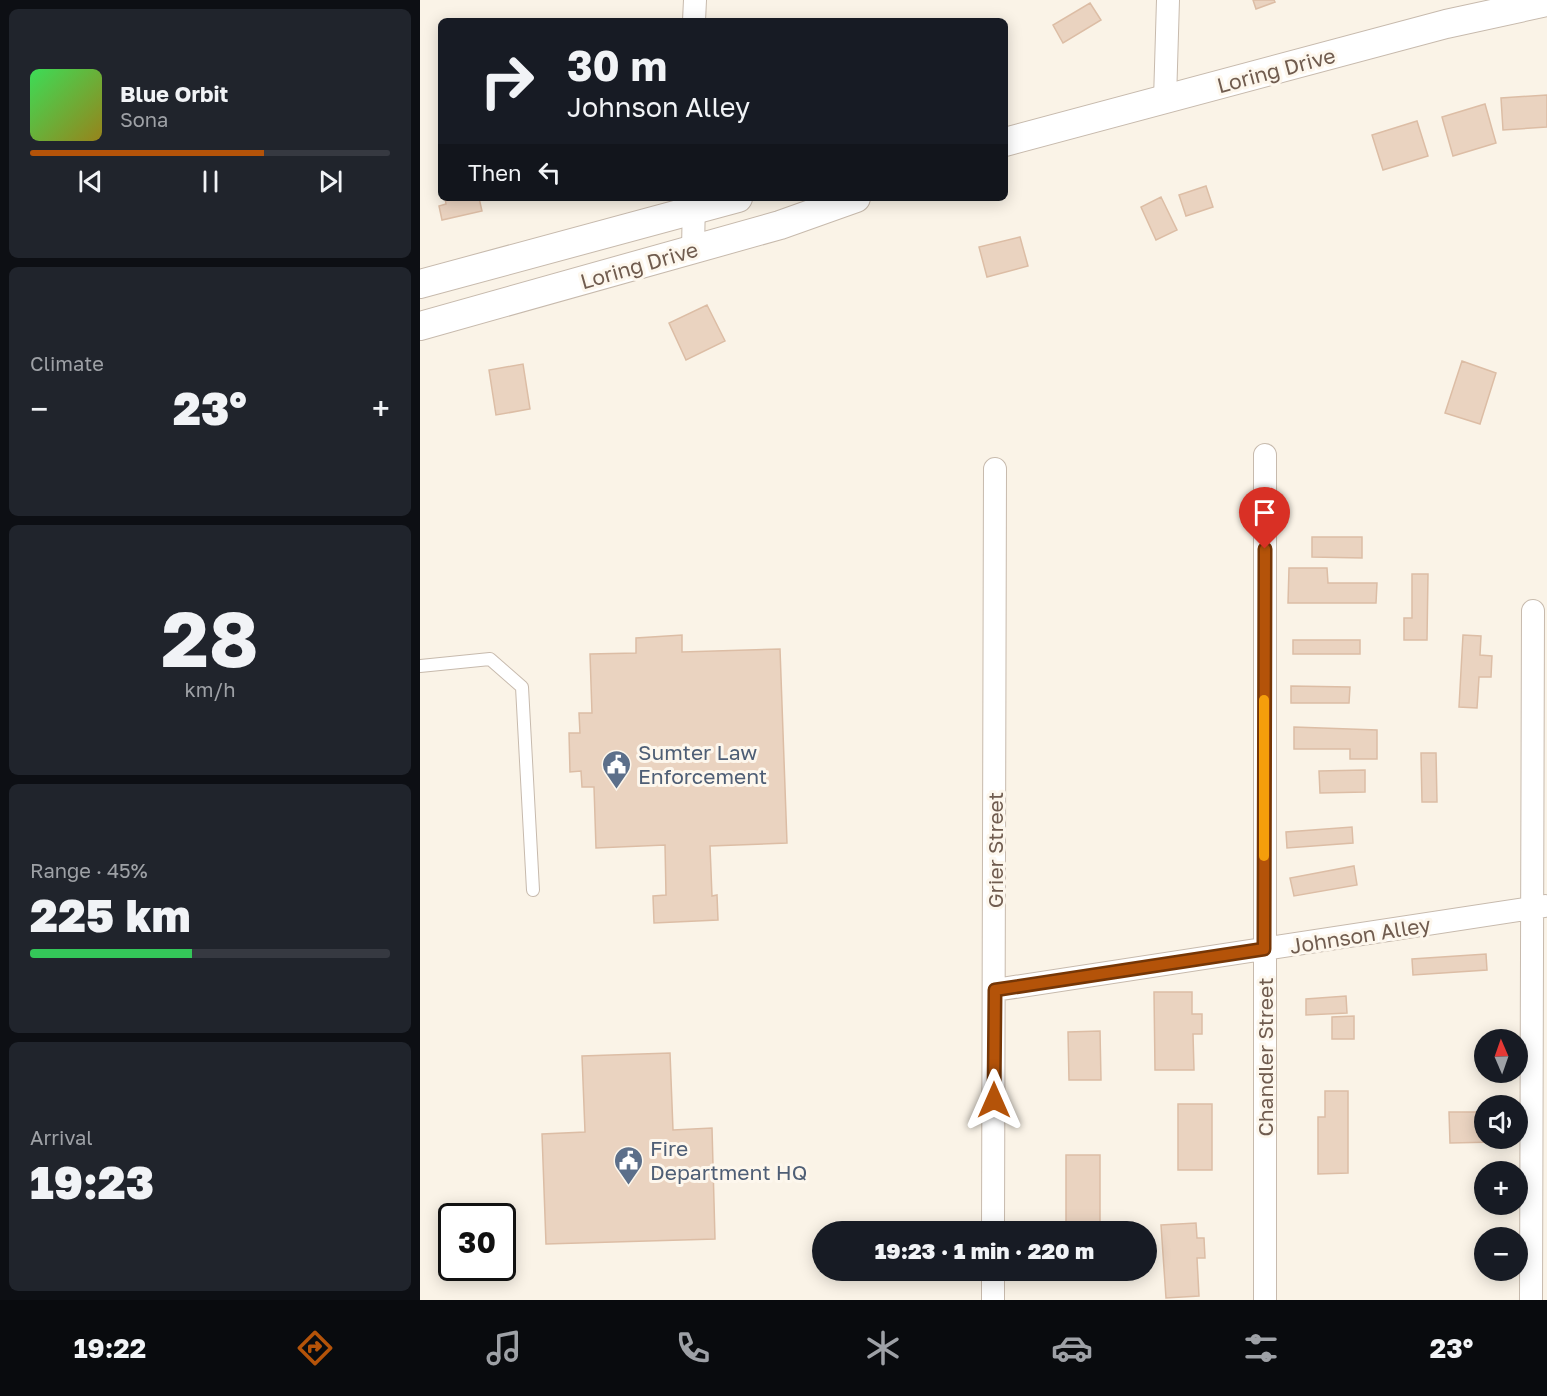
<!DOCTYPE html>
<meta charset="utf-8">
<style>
:root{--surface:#171b24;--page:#20242c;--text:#f1f3f6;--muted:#9ea1a6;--line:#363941;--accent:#b45309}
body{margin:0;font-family:"Golos Text",sans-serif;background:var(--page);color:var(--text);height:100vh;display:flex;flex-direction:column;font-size:22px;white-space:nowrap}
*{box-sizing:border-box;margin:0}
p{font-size:20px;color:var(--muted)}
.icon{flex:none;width:33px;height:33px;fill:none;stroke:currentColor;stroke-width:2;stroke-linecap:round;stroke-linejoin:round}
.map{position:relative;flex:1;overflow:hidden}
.sheet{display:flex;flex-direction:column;gap:9px;padding:9px;background:#0d0f14;width:420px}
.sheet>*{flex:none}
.top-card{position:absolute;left:18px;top:18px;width:570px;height:183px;border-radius:9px;box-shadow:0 3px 15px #0003;background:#171b24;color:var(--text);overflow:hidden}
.needle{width:39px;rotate:358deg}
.controls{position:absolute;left:1054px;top:1029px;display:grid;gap:12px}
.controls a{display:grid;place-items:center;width:54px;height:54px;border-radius:50%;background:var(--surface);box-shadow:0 3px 15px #0003;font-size:30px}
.speed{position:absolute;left:18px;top:1203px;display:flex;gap:12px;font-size:30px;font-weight:700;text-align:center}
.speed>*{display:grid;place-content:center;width:78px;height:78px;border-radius:50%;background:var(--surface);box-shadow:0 3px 15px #0003;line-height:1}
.speed .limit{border:3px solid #111;border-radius:9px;background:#fff;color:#111}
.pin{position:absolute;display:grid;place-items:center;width:51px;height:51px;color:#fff;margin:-62px -26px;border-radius:50% 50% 50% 0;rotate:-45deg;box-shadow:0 0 6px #0007}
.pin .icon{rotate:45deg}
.me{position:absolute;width:66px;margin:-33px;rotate:0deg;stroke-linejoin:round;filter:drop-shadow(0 0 4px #0008)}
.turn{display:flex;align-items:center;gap:21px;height:126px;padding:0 30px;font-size:27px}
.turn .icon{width:78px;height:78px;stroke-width:2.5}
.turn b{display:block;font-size:42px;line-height:51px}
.then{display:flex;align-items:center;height:57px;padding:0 30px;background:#0003;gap:12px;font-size:22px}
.big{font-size:45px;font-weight:800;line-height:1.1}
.sheet .widget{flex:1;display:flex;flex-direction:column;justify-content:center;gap:9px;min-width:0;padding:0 21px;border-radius:9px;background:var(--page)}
.sheet .dial{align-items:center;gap:0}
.dial b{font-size:78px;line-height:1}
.song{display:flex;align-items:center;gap:18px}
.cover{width:72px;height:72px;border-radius:9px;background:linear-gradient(135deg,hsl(130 70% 55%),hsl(50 70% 35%))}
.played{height:6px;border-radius:3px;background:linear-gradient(90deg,var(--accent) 65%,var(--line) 65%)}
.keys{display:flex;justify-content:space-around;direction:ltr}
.heat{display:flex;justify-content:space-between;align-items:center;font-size:33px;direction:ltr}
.charge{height:9px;border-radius:4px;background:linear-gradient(90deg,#34c759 45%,var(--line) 0)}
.trip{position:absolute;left:392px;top:1221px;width:345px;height:60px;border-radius:30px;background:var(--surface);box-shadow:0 3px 15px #0003;font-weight:800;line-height:60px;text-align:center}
.menu{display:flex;height:96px;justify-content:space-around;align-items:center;background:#090b0e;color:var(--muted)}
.menu .icon{width:42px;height:42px}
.menu .on{color:var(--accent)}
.menu b{font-size:27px;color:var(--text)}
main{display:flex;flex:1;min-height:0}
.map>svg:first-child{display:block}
</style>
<main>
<section class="sheet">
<div class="widget">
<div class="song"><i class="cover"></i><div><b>Blue Orbit</b><p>Sona</p></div></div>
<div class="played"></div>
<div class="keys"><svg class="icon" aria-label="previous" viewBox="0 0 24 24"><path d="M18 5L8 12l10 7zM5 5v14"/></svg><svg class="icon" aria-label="pause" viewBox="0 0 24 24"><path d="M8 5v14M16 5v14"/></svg><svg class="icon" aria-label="next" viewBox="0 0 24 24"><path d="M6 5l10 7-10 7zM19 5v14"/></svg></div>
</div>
<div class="widget"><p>Climate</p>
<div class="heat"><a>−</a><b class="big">23°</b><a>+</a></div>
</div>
<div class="widget dial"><b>28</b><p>km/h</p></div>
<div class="widget"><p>Range · 45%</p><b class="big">225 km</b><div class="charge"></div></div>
<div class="widget"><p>Arrival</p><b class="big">19:23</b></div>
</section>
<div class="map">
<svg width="1127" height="1300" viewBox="0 0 1127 1300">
<rect width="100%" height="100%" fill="#faf3e7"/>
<path fill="#ead3c0" stroke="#dcbda5" stroke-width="1.5" d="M 833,0 L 854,0 L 855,2 L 836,9 Z
M 670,3 L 681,20 L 643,43 L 633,25 Z
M 1127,95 L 1127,127 L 1083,130 L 1081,98 Z
M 1065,104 L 1076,143 L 1033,156 L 1022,117 Z
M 997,121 L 1008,156 L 963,170 L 952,135 Z
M 786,186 L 793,207 L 766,216 L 759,195 Z
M 741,197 L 757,230 L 736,240 L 721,207 Z
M 25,198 L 59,198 L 62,211 L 22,220 L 19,206 L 26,204 Z
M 600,237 L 608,266 L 567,277 L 559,247 Z
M 287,305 L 305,341 L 266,360 L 249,323 Z
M 1042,361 L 1076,373 L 1060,424 L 1025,413 Z
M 103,364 L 110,409 L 76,415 L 69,370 Z
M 892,537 L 942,537 L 942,558 L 892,557 Z
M 869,568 L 907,568 L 908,583 L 957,583 L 956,603 L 868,603 Z
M 992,574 L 1008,574 L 1007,640 L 984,640 L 984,618 L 992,618 Z
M 262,635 L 262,652 L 360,649 L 367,843 L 290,846 L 292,896 L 297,895 L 298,920 L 234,923 L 233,896 L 246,895 L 245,845 L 176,848 L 174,787 L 162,787 L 161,771 L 150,772 L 149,733 L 160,733 L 159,713 L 172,713 L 170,654 L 216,653 L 216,638 Z
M 1043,635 L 1061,636 L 1060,655 L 1072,656 L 1071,677 L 1059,677 L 1057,708 L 1039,707 Z
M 873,640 L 940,640 L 940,654 L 873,654 Z
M 871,686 L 930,687 L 929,703 L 871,703 Z
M 874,727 L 957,730 L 957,759 L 930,759 L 930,749 L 874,749 Z
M 1001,753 L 1016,753 L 1017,802 L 1002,802 Z
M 945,770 L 945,792 L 900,793 L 899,771 Z
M 932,827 L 933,843 L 867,848 L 866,832 Z
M 934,866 L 937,885 L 874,896 L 870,878 Z
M 1066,954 L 1067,970 L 993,975 L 992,959 Z
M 734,992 L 772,992 L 772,1014 L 782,1014 L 782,1034 L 773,1034 L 774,1070 L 735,1070 Z
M 926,996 L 927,1013 L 886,1015 L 886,999 Z
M 934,1016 L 934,1039 L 912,1039 L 912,1017 Z
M 680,1031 L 681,1080 L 649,1080 L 648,1032 Z
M 250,1053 L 253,1130 L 292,1128 L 295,1239 L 126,1244 L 122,1134 L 165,1132 L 162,1056 Z
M 905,1091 L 928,1091 L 928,1173 L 898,1174 L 898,1117 L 905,1117 Z
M 758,1104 L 792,1104 L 792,1170 L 758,1170 Z
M 1029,1112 L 1065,1112 L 1065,1138 L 1076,1138 L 1076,1142 L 1030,1143 Z
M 646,1155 L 680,1155 L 680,1232 L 646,1232 Z
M 776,1223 L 777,1238 L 784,1238 L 785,1258 L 777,1258 L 779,1296 L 746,1298 L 741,1225 Z"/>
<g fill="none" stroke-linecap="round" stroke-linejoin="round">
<defs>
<path id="service" d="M 0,666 L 70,659 L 102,687 L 113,890"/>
<path id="minor" d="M 274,21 L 275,0
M 745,100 L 748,0
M 273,250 L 274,198
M 845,455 L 845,1300
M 575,990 L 1125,906
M 573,1232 L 575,469
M 573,1270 L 573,1300
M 1111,1300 L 1113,611"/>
<path id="tertiary" d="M 585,142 L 1026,24 L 1127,2
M 0,284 L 318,198
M 0,326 L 360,225 L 436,198"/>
</defs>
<use href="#service" stroke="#c7baad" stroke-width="14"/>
<use href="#minor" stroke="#c7baad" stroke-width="24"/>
<use href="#tertiary" stroke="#c7baad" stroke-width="30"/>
<use href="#service" stroke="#fff" stroke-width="12"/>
<use href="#minor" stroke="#fff" stroke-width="22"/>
<use href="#tertiary" stroke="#fff" stroke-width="28"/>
</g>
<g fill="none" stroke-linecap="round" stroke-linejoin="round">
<defs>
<path id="route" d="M 574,1100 L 575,990 L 844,949 L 845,549"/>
</defs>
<use href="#route" stroke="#753606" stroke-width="15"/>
<use href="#route" stroke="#b45309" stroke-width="10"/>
<path stroke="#f59e0b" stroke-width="10" d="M 844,700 L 844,856"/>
</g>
<defs>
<symbol id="civic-pin" viewBox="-11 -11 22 30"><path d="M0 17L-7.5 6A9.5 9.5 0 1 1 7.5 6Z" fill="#5c6f8a" stroke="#fdf7ed"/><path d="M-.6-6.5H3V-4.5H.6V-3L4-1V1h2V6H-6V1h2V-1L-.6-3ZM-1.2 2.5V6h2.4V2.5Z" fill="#fff"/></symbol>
</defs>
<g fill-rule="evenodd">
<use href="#civic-pin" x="180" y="748" width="33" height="45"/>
<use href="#civic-pin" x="192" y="1144" width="33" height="45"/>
</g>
<g text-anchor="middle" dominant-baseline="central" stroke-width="6" stroke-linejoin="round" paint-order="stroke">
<g font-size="21" fill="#705c4f" stroke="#fdf7ed">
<text transform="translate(856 70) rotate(-15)">Loring Drive</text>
<text transform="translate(219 265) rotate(-16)">Loring Drive</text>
<text transform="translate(575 850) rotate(-90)">Grier Street</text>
<text transform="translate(940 935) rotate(-9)">Johnson Alley</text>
<text transform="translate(845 1057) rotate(-90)">Chandler Street</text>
</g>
<g font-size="21" fill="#4e5e75" stroke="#fdf7ed" text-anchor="start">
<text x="218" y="752">Sumter Law<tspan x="218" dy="24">Enforcement</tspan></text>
<text x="230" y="1148">Fire<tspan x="230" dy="24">Department HQ</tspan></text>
</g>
</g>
</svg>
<div class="controls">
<a><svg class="needle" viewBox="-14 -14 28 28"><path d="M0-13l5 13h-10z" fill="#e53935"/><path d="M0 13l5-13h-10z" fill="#9ea1a6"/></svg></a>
<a><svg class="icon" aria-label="sound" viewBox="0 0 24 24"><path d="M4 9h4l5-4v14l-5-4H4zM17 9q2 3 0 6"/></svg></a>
<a>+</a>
<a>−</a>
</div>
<div class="speed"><div class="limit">30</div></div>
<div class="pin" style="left:845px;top:549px;background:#d93025"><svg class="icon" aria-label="arrive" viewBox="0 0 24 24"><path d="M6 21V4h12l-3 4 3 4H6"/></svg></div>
<svg class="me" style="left:574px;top:1100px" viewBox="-20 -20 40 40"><path d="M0-17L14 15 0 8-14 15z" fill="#b45309" stroke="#fff" stroke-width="4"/></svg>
<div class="trip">19:23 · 1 min · 220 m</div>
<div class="top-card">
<div class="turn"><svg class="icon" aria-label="right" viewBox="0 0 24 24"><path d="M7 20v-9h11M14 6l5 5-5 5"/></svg><div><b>30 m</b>Johnson Alley</div></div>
<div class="then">Then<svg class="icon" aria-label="left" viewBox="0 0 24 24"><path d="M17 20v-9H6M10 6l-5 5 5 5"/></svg></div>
</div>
</div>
</main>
<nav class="menu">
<b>19:22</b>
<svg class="icon on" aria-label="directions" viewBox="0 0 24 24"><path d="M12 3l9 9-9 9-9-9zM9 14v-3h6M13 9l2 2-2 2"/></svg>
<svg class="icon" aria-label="music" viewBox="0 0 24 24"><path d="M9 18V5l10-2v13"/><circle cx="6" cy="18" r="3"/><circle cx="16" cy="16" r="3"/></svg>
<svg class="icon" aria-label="phone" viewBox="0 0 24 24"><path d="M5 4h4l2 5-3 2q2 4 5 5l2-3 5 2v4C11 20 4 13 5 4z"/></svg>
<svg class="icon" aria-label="climate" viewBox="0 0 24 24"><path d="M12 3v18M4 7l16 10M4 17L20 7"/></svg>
<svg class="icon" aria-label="car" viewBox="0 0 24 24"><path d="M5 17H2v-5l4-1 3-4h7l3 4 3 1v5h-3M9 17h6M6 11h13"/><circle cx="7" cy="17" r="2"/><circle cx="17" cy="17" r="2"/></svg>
<svg class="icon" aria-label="filters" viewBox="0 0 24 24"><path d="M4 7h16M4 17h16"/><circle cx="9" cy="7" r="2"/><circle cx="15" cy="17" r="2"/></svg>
<b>23°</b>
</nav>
